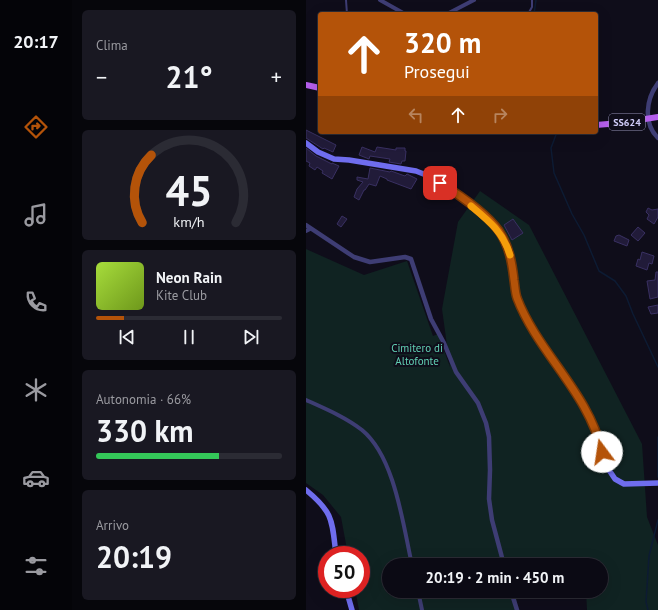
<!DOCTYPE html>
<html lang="it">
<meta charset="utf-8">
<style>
:root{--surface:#0b0a14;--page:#191822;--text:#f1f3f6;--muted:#9a9aa0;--line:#2b2b34;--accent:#b45309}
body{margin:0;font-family:"PT Sans",sans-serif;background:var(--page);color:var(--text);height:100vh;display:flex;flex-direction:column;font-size:15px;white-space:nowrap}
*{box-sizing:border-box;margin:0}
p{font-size:13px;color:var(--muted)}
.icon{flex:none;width:22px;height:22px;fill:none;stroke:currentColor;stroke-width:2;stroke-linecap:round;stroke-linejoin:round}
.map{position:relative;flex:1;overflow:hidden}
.sheet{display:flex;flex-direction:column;gap:10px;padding:10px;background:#06060b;width:234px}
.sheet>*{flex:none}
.guide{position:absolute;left:12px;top:12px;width:280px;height:122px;border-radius:4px;box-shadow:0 4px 16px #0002,0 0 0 1px var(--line);background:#b45309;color:#fff;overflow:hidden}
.speed{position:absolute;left:12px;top:546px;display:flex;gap:8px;font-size:20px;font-weight:700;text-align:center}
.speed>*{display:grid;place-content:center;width:52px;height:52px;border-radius:50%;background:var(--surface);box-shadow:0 4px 16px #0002,0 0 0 1px var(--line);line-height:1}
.speed .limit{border:6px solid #d22;background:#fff;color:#111}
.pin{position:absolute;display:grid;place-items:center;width:34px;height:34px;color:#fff;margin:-17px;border-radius:8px;box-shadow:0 2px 6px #0006}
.me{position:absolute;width:44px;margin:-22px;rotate:346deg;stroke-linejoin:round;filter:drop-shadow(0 0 3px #0008)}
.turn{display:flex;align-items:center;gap:14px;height:84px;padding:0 20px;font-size:18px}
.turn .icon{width:52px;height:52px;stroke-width:2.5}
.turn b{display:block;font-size:28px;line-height:34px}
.lanes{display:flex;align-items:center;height:38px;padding:0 20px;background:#0003;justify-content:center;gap:20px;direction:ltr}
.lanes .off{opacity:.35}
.big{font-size:30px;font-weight:800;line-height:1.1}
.sheet .widget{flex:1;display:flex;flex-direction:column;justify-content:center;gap:6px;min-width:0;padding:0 14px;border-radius:6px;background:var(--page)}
.sheet .dial{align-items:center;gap:0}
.dial svg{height:104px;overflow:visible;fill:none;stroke:var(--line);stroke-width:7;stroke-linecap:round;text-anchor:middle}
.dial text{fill:var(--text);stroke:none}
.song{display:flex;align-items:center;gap:12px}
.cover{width:48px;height:48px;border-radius:6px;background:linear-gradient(135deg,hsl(80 70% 55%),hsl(80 70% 35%))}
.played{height:4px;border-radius:2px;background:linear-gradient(90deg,var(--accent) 15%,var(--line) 15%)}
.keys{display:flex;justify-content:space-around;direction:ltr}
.heat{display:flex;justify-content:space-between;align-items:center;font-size:22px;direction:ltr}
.charge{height:6px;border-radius:3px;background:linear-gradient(90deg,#34c759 66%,var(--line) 0)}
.trip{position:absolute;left:76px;top:558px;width:226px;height:40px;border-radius:20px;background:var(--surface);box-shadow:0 4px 16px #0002,0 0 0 1px var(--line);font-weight:800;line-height:40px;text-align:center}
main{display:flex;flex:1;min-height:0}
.tabs{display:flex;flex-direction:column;width:72px;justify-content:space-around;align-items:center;background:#040408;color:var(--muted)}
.tabs .icon{width:28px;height:28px}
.tabs .active{color:var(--accent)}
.tabs b{font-size:18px;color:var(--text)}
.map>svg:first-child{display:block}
</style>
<main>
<nav class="tabs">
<b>20:17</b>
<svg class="icon active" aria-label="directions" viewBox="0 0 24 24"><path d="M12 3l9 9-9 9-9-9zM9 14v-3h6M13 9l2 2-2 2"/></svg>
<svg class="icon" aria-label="music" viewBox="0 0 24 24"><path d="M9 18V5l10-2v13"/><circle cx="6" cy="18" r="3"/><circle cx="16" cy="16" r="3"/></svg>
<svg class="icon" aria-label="phone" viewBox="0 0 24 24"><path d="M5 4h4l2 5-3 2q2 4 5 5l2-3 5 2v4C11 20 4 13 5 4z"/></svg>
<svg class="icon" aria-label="climate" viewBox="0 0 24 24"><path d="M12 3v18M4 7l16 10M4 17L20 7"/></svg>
<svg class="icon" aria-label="car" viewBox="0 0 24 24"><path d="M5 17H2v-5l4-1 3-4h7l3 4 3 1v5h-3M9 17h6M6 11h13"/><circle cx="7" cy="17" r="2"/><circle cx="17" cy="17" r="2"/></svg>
<svg class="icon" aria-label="filters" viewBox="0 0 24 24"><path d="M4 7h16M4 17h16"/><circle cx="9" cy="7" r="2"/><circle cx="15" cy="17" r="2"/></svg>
</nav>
<section class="sheet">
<div class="widget"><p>Clima</p>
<div class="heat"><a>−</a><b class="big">21°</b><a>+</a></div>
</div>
<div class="widget dial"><svg viewBox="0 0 100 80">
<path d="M14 69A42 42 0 1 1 86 69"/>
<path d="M14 69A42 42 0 0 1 21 17" stroke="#b45309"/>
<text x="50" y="56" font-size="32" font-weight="700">45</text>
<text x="50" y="72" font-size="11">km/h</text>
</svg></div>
<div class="widget">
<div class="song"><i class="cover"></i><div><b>Neon Rain</b><p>Kite Club</p></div></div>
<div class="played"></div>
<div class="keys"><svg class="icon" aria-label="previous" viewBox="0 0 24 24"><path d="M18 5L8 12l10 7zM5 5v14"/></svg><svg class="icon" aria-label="pause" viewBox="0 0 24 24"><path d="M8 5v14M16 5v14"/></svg><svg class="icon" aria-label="next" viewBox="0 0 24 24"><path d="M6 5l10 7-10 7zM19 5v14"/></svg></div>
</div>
<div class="widget"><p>Autonomia · 66%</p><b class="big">330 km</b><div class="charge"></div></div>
<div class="widget"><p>Arrivo</p><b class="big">20:19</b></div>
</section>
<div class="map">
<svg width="352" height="610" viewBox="0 0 352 610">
<rect width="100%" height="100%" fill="#0f0d1a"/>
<path fill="#102322" d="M 174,191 L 223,225 L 336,444 L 341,517 L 352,545 L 352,610 L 281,610 L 280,591 L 295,591 L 295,565 L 83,565 L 83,591 L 210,591 L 211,610 L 53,610 L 49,589 L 55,589 L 55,555 L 42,555 L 35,517 L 17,495 L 0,483 L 0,249 L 58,275 L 101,261 L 127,336 L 132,334 L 144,367 L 136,309 L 152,222 Z"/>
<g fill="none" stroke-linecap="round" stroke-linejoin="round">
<path stroke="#0d1b33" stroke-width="1.5" d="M 228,14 L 230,0
M 251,132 L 245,148 L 248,173 L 266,214 L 278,235 L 293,271 L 309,281 L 320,296 L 327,314 L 352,367
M 352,477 L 352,437
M 342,610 L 340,602 L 343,556 L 352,520"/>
</g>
<path fill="#211b39" stroke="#393062" d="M 0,130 L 30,145 L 27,152 L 18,148 L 17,149 L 0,138 Z
M 56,147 L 69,152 L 71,147 L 90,150 L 90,148 L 99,148 L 99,151 L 100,151 L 99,161 L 96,161 L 95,164 L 83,162 L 84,159 L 64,156 L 63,159 L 53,155 Z
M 0,148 L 10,156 L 26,164 L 26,163 L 33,166 L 26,179 L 16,173 L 17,171 L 11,167 L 9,170 L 3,166 L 4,163 L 0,161 Z
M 64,168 L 84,172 L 85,171 L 99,176 L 101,174 L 111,179 L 105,189 L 81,180 L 81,179 L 74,176 L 70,186 L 63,184 L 59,190 L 58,190 L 53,200 L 48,197 L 51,189 L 57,182 L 51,180 L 51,177 L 62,179 Z
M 342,208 L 346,210 L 352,209 L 352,217 L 348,224 L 341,219 L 343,215 L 340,212 Z
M 36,216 L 41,219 L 35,227 L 31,224 Z
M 207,219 L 217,233 L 206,240 L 198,225 Z
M 332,227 L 339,233 L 332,241 L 325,235 Z
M 313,235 L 323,240 L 321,246 L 308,241 L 310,236 Z
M 336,252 L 348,256 L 346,264 L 343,263 L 341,270 L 330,266 L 332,259 L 334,260 Z
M 350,272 L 352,272 L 352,297 L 344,299 L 341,281 L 349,280 Z
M 352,305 L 352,313 L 345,314 L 342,307 Z"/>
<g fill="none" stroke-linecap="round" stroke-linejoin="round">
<path stroke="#3e3d74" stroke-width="2" d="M 40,0 L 41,14
M 222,14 L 226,7 L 226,0"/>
<path stroke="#3e3d74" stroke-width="4" d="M 74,0 L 99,14
M 141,14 L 168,0
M 0,231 L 4,229
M 0,400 C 20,409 39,417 56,430 C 89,457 97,525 106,565
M 112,591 L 116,610"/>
<path stroke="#3e3d74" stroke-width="4.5" d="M 352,83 C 340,99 337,123 352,138
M 0,225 L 48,257 L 64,262 L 99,257 L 105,259 L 125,319 L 138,343 L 150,372 L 172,403 L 180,423 L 183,437 L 184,470 L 183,499 L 186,520 L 198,565
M 205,591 L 211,610"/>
<path stroke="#6f6dee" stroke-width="5.5" d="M 0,143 L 12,152 L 28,159 L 43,160 L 110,171 L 125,177 L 156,198 L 192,229 L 201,244 L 205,258 L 210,295 L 217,312 L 225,326 L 276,404 L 287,422 L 303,470 L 309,479 L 318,484 L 352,483
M 0,490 C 28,513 26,521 30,555
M 40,589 L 46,610"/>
<path stroke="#b65fed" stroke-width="6" d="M 0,85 L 14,88"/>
<path stroke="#b65fed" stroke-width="6" d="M 290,125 L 314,123 L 352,117"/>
</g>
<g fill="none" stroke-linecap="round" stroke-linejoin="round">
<defs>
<path id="route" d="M 134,183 C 152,194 181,214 193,231 C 203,246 206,262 208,280 C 209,286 209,292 211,298 C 232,353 283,393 296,452"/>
</defs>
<use href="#route" stroke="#753606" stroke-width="10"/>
<use href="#route" stroke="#b45309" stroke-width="7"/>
<path stroke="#f59e0b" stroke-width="7" d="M 165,206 C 183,221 197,232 204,255"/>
</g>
<g text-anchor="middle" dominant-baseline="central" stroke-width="4" stroke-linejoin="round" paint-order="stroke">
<rect fill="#0f0d1a" stroke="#9693b6" stroke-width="1" x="303" y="114" width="36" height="16" rx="3"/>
<g font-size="10" font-weight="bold" fill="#d0ccf9">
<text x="321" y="122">SS624</text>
</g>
<g font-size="11" fill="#61cfb3" stroke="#0f0d1a">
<text x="111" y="348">Cimitero di<tspan x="111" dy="13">Altofonte</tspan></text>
</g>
</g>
</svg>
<div class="speed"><div class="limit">50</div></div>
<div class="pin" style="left:134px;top:183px;background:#d93025"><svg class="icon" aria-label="arrive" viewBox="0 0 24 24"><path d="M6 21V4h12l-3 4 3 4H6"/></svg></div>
<svg class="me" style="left:296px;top:452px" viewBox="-20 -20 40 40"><circle r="19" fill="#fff"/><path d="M0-13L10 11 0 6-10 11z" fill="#b45309"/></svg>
<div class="trip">20:19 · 2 min · 450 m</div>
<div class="guide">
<div class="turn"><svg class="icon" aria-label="ahead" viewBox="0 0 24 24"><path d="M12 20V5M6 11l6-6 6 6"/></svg><div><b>320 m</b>Prosegui</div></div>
<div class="lanes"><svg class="icon off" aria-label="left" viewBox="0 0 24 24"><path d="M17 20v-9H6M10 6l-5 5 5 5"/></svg><svg class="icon" aria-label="ahead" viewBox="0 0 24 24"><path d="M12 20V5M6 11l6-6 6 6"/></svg><svg class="icon off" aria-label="right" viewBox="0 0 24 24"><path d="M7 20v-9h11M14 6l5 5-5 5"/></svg></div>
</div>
</div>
</main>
